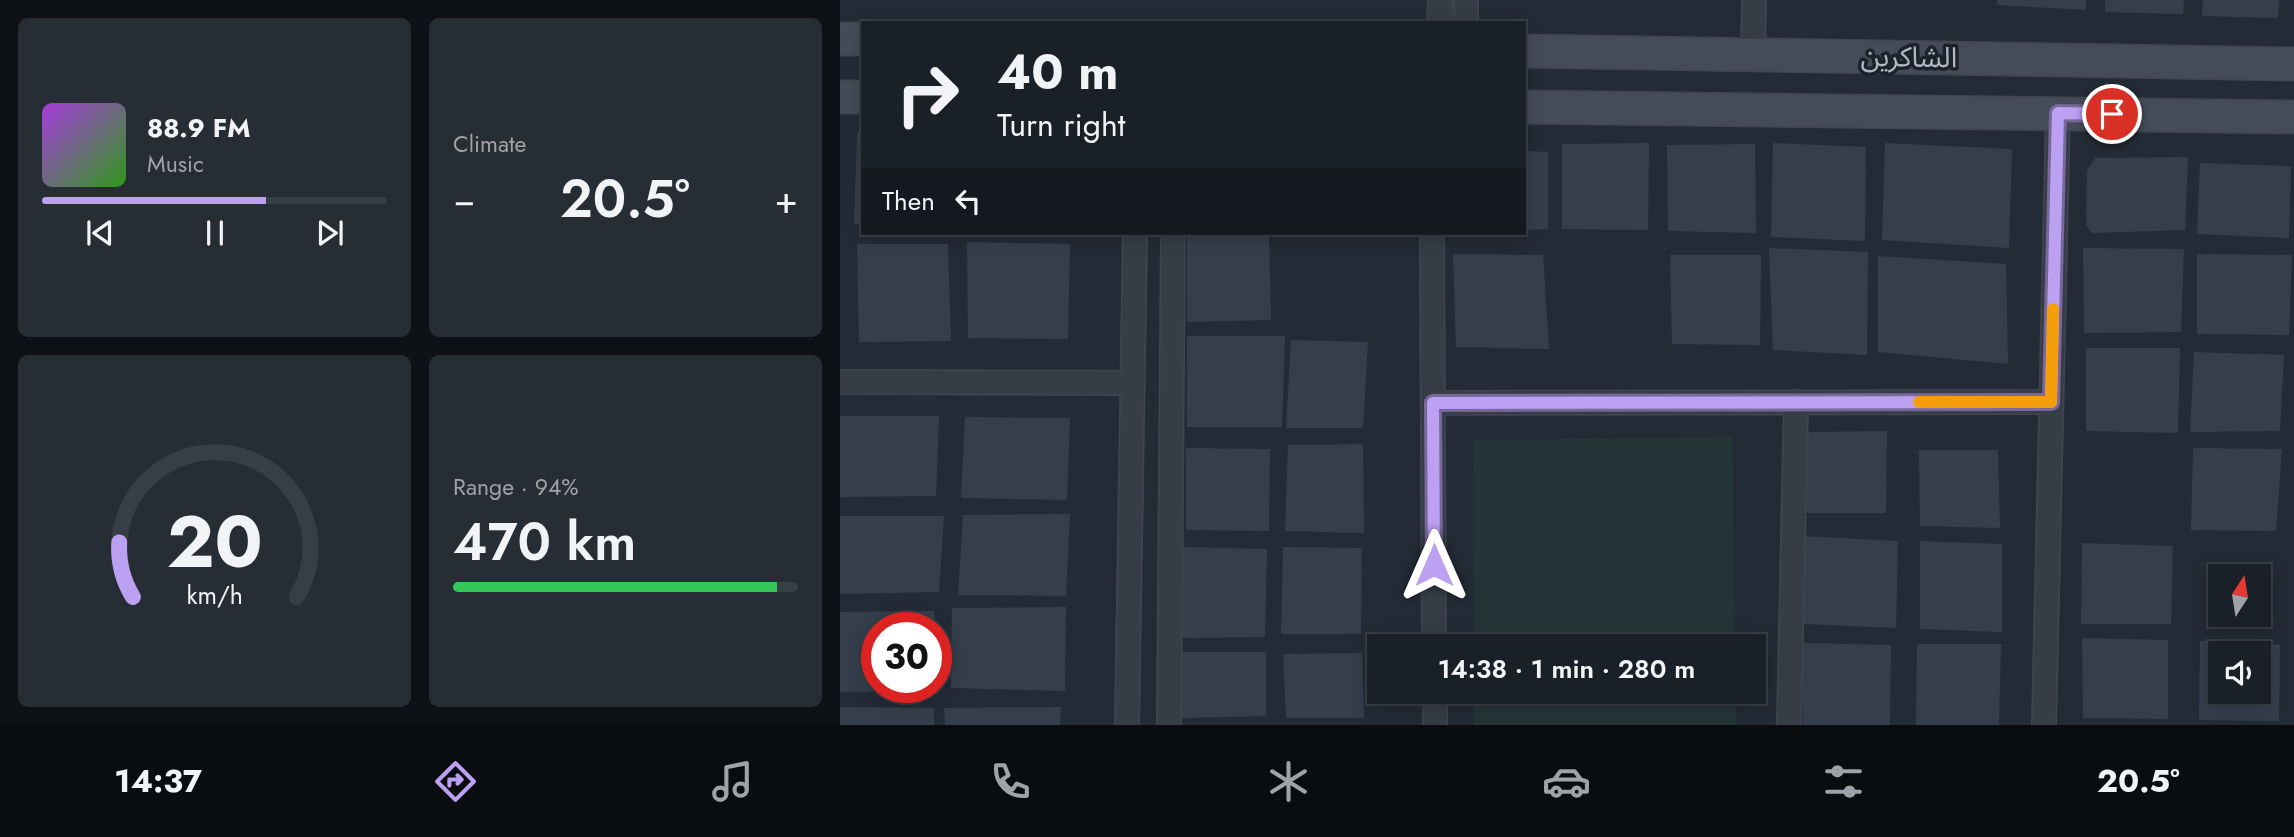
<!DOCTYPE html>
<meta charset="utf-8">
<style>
:root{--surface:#1a2028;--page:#272d34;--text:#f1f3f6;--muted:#9fa3a8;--line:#383e45;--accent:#bca0f2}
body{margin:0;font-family:Jost,"Noto Sans Arabic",sans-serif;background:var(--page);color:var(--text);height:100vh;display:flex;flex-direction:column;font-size:26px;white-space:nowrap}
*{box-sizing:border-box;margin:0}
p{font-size:23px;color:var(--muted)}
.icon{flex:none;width:38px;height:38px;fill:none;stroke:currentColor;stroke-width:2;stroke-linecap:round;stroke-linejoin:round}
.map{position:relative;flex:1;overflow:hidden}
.drawer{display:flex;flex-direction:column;gap:18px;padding:18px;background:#0e1216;width:840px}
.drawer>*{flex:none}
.banner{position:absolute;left:21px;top:21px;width:665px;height:214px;border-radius:0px;box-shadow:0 4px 18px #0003,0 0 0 2px var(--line);background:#1a2028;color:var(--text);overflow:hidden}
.needle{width:46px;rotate:12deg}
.fabs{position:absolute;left:1368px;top:564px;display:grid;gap:14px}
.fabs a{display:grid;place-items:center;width:63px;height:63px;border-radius:0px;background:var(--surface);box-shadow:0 4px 18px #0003,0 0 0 2px var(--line);font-size:35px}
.speed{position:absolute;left:21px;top:612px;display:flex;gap:14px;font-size:35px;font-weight:700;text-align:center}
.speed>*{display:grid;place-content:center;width:91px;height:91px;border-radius:50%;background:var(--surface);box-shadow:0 4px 18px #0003,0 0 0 2px var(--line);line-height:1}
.speed .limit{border:10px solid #d22;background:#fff;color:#111}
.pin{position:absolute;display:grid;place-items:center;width:60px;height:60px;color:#fff;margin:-30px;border:4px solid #fff;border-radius:50%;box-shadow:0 2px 7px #0007}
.me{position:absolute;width:77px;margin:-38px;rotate:0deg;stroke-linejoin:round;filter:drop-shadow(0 0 5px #0008)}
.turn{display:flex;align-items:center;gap:24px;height:147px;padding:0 21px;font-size:32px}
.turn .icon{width:91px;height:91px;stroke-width:2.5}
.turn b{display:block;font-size:49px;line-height:60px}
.then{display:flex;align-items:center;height:66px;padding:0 21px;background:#0003;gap:14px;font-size:26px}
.big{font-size:52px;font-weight:600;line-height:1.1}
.drawer .card{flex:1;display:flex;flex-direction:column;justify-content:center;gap:10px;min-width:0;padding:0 24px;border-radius:10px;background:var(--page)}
.drawer .dial{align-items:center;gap:0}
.dial svg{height:182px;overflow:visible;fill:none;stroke:var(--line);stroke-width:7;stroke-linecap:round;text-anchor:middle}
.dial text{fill:var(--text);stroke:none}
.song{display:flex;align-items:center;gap:21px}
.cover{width:84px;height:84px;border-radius:10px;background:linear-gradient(135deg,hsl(280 70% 55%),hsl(110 70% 35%))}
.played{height:7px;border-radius:4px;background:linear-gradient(90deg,var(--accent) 65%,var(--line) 65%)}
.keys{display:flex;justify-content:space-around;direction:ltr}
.heat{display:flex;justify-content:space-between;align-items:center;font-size:38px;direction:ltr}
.charge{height:10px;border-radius:5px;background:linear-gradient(90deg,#34c759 94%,var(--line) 0)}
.drawer .tiles{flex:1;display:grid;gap:18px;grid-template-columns:repeat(2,1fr)}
.trip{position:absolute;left:527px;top:634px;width:399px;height:70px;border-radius:0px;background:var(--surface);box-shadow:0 4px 18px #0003,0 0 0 2px var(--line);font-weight:600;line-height:70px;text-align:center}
.tab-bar{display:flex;height:112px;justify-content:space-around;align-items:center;background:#0a0d10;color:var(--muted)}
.tab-bar .icon{width:49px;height:49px}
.tab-bar .on{color:var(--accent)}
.tab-bar b{font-size:32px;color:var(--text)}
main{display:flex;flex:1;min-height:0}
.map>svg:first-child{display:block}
</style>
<main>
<section class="drawer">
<div class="tiles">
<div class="card">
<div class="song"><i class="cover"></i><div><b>88.9 FM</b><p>Music</p></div></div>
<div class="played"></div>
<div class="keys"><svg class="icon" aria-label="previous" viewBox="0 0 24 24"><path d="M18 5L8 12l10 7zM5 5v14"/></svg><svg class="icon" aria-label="pause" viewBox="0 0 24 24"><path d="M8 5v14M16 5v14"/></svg><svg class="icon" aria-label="next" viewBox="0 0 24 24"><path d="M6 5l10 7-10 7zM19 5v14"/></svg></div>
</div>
<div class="card"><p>Climate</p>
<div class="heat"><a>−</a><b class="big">20.5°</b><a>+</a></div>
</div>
<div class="card dial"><svg viewBox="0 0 100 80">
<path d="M14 69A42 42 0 1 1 86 69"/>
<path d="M14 69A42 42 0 0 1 8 45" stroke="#bca0f2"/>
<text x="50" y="56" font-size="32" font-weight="700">20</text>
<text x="50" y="72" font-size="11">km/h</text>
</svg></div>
<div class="card"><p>Range · 94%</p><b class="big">470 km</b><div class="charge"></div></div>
</div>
</section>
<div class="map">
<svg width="1454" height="725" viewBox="0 0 1454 725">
<rect width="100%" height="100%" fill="#232b36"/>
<path fill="#253537" d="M 892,437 L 895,646 L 634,646 L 633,440 Z
M 634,691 L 896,691 L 896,725 L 634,725 Z"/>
<path fill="#353f4c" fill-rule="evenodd" d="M 1157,0 L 1246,0 L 1246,10 L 1157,5 Z
M 1265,0 L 1344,0 L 1343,14 L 1265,12 Z
M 1363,0 L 1439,0 L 1438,18 L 1362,16 Z
M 17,132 L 23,132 L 23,224 L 14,224 Z
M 809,143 L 808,230 L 722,229 L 722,144 Z
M 933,143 L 1026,147 L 1025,241 L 931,237 Z
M 1045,143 L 1172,149 L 1169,248 L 1042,240 Z
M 915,144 L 916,233 L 828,231 L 827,145 Z
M 684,151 L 708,152 L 708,229 L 684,230 Z
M 1348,157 L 1345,230 L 1252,233 L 1246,225 L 1247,171 L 1255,158 Z
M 1360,163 L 1451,166 L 1449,238 L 1357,234 Z
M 347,234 L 429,235 L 431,320 L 347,322 Z
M 127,242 L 230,244 L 228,339 L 128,338 Z
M 17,244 L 108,244 L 111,341 L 19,342 Z
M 929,248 L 1028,252 L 1027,355 L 933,350 Z
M 1243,248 L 1344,249 L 1341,332 L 1244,333 Z
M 613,254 L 703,255 L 709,349 L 616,347 Z
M 1357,254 L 1452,255 L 1449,335 L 1357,334 Z
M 830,255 L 921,255 L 920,345 L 832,344 Z
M 1038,256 L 1166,264 L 1168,364 L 1038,352 Z
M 347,336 L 445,336 L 442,427 L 347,427 Z
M 451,340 L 528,342 L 523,428 L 446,428 Z
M 1246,348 L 1340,348 L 1338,433 L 1246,431 Z
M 1354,352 L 1444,355 L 1440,431 L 1350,432 Z
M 0,416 L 99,416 L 96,496 L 0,497 Z
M 125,417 L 230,418 L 227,500 L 121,498 Z
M 1047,431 L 1046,513 L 961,513 L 964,432 Z
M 523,444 L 524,533 L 445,531 L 448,445 Z
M 346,448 L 430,449 L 429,531 L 346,530 Z
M 1353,448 L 1442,449 L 1436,531 L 1351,530 Z
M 1079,450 L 1158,450 L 1160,528 L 1080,526 Z
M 230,514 L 226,596 L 118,595 L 123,515 Z
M 0,516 L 104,516 L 99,592 L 0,594 Z
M 962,536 L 1058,541 L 1056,628 L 963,624 Z
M 1080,541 L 1162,544 L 1162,632 L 1080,629 Z
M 1242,543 L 1333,546 L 1331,624 L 1241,624 Z
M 343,547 L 427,549 L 425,637 L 340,638 Z
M 443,547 L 522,548 L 521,634 L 441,634 Z
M 226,607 L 225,691 L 111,688 L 112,608 Z
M 94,611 L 95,628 L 37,628 L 37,688 L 96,688 L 96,691 L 0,692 L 0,612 Z
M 1242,638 L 1328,640 L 1328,719 L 1243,718 Z
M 1360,641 L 1440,645 L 1439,721 L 1359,720 ZM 1381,653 L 1419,653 L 1419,691 L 1381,691 Z
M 963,643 L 1051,645 L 1050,725 L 963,725 Z
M 1077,644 L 1161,644 L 1159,725 L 1076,725 Z
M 341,652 L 426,652 L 426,716 L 340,718 Z
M 522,653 L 524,718 L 446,718 L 443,654 Z
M 0,707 L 94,708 L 94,725 L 0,725 Z
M 221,707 L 220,725 L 105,725 L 104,708 Z"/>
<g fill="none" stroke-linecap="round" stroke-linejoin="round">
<defs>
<path id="street" d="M 599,23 L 600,0
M 626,23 L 626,0
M 913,55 L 914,0
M 592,233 L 594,646
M 0,382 L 293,383
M 593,403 L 1211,402
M 595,691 L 595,725
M 287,725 L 295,233
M 329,725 L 333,233
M 949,725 L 956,402
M 1204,725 L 1218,113"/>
<path id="secondary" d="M 0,39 L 23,39
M 684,51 L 1454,64
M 0,97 L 23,97
M 684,107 L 1454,117"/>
</defs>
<use href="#street" stroke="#3f4650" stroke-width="26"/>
<use href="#secondary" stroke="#3f4650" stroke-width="35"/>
<use href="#street" stroke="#363d47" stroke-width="23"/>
<use href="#secondary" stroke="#454c59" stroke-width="32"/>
</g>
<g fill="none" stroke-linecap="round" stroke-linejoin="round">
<defs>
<path id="route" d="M 594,565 L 593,403 L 1211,402 L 1218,113 L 1272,114"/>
</defs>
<use href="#route" stroke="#7a689d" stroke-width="18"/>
<use href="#route" stroke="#bca0f2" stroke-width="12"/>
<path stroke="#f59e0b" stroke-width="12" d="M 1079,402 L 1211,402 L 1213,309"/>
</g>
<g text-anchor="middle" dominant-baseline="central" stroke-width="7" stroke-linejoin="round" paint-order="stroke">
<g font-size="28" fill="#b1b8c3" stroke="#1c222b">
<text transform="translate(1069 57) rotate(1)">الشاكرين</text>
</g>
</g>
</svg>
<div class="fabs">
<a><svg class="needle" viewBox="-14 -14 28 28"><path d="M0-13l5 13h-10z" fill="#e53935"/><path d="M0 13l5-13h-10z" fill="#9fa3a8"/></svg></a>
<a><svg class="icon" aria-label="sound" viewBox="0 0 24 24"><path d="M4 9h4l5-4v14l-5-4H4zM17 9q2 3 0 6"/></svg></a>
</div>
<div class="speed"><div class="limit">30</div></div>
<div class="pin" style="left:1272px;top:114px;background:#d93025"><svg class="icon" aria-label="arrive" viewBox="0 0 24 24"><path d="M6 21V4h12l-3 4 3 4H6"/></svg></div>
<svg class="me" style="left:594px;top:565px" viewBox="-20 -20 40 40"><path d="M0-17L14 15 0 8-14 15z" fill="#bca0f2" stroke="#fff" stroke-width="4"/></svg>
<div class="trip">14:38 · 1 min · 280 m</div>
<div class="banner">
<div class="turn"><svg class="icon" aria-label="right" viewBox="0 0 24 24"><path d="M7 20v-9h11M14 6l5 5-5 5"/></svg><div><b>40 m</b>Turn right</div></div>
<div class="then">Then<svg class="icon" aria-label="left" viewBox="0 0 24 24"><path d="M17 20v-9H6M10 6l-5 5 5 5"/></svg></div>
</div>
</div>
</main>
<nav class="tab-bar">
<b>14:37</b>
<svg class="icon on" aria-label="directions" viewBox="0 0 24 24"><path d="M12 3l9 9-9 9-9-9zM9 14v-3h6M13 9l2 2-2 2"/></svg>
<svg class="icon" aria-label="music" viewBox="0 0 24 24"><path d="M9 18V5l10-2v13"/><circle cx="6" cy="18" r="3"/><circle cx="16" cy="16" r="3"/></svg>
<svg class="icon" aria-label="phone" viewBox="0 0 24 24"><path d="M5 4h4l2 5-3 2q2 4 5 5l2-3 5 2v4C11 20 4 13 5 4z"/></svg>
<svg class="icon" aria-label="climate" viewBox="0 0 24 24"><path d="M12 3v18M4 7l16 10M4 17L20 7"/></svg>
<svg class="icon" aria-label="car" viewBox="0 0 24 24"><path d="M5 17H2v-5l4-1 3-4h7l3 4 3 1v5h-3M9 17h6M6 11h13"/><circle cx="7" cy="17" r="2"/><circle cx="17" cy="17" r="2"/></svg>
<svg class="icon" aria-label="filters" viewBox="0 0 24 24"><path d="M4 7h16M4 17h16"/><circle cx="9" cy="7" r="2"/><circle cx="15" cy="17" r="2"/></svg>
<b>20.5°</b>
</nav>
